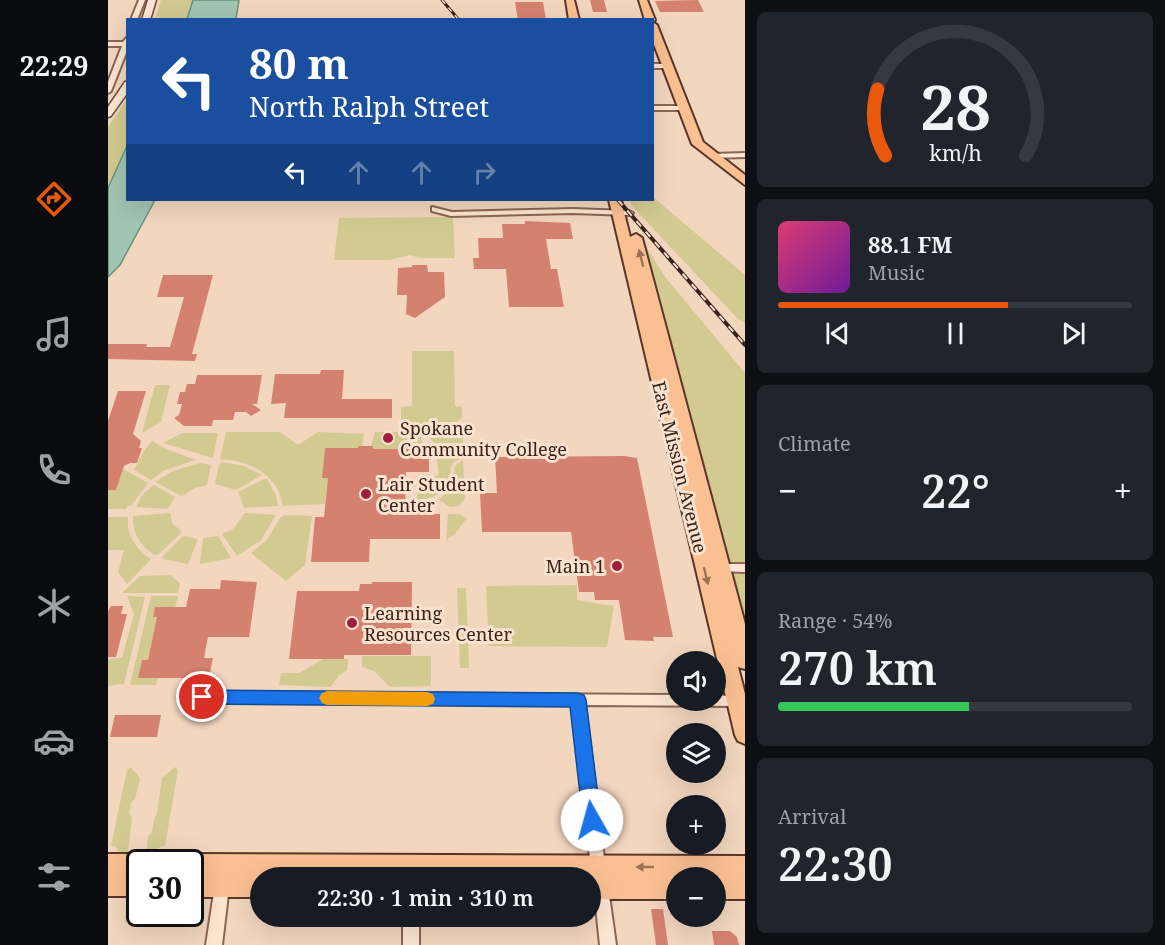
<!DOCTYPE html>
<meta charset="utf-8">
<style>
:root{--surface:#171b24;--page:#20242c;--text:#f1f3f6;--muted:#9ea1a6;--line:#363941;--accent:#ea580c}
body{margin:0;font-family:"Noto Serif",serif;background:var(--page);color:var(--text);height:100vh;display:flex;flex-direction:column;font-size:22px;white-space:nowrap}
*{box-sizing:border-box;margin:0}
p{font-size:20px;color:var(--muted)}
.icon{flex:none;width:33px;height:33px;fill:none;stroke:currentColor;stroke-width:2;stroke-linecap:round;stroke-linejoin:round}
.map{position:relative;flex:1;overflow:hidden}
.panel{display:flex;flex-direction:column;gap:12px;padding:12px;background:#0d0f14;width:420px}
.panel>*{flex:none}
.top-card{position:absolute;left:18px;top:18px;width:528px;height:183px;border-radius:0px;box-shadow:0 6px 24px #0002;background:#1a4fa0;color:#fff;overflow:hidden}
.controls{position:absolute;left:558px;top:651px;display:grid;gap:12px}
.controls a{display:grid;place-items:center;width:60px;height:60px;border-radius:50%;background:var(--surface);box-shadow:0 6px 24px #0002;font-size:30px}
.speed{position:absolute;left:18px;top:849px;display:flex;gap:12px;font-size:30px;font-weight:700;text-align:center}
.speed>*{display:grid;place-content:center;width:78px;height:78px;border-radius:50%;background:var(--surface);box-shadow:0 6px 24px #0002;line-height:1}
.speed .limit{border:3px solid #111;border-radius:9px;background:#fff;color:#111}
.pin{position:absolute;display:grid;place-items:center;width:51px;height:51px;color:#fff;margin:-26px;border:3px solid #fff;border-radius:50%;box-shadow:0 2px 6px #0007}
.me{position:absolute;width:66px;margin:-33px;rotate:353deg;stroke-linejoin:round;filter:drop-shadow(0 0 4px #0008)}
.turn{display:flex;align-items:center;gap:21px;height:126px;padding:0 24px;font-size:27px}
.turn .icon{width:78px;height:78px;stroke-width:2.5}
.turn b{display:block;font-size:42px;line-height:51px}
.lanes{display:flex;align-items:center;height:57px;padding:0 24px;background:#0003;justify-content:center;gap:30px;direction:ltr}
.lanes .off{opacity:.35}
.big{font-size:45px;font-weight:600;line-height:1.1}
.panel .card{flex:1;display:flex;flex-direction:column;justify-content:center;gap:9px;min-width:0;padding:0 21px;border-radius:9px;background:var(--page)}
.panel .dial{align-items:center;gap:0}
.dial svg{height:156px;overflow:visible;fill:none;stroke:var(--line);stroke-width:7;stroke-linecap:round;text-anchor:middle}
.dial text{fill:var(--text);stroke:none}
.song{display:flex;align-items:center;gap:18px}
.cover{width:72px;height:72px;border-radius:9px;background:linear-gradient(135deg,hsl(340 70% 55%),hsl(280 70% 35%))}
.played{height:6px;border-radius:3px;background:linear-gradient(90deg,var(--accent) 65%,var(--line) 65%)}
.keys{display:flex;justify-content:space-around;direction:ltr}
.heat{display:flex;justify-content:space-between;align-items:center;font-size:33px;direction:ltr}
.charge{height:9px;border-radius:4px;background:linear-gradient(90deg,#34c759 54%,var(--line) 0)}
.trip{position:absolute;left:142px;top:867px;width:351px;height:60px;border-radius:30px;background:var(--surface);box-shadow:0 6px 24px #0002;font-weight:600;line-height:60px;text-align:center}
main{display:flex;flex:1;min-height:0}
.dock{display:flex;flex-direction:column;width:108px;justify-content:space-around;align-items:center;background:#090b0e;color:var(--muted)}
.dock .icon{width:42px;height:42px}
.dock .selected{color:var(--accent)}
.dock b{font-size:27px;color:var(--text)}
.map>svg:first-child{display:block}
</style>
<main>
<nav class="dock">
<b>22:29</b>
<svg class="icon selected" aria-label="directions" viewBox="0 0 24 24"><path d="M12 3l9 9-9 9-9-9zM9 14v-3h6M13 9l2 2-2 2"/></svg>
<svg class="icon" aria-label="music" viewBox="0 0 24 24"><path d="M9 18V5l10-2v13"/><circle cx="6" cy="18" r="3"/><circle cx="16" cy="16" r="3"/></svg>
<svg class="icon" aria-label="phone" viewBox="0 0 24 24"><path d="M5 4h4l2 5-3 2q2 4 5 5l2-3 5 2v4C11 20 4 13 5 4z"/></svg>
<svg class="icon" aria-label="climate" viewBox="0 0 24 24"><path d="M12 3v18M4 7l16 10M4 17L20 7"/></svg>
<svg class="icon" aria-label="car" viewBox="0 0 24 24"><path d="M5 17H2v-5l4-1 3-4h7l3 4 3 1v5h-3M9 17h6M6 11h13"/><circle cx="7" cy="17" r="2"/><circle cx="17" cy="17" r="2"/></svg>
<svg class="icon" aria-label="filters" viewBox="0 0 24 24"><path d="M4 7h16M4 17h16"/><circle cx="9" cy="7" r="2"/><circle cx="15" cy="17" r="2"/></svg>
</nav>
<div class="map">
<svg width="637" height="945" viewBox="0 0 637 945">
<rect width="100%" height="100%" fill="#f2d6be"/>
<path fill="#d2ca91" d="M 53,0 L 85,0 L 79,19 L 47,20 Z
M 19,99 L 19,146 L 0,188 L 0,127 Z
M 545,197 L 637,275 L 637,323 L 630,319 L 523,205 L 522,200 L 544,200 Z
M 345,217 L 347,258 L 312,258 L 302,255 L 281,260 L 226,260 L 231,218 Z
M 532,237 L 558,278 L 637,373 L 637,633 Z
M 304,351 L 346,351 L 347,406 L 354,407 L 354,418 L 349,422 L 327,424 L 321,428 L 293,428 L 293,407 L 304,406 Z
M 47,385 L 62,385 L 53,422 L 34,433 Z
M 118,432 L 172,432 L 190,445 L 210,432 L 256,434 L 254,446 L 250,448 L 217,448 L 214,478 L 229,478 L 228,484 L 219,484 L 217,504 L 175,506 C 170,474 143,461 112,459 Z
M 267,432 L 314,432 L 313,439 L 317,449 L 265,449 L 265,446 L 263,446 Z
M 320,432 L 345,432 L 355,438 L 355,447 C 342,447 323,449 320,432 Z
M 74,433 L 110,433 L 105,458 L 55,443 Z
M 44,441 L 56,448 L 88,460 L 57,470 L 43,480 L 26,470 L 36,451 Z
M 328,454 L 355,454 L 356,457 L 344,463 C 342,470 343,477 340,484 C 335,495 321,499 309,500 L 311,481 L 322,480 L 331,474 Z
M 355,460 L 357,498 L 351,506 L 342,507 L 331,500 L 345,485 L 347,466 Z
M 114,462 L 136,466 L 154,475 L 128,490 L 107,484 L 111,465 Z
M 92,463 L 103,465 L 99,485 L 87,488 L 74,496 L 47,482 L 65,471 Z
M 15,469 L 40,483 L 23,506 L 19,506 L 18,509 L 0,509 L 0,490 L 8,490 Z
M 156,479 L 159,479 L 168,495 L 170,506 L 136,508 L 130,492 Z
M 46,485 L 67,497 L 60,509 L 28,507 L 34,495 Z
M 62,513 L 64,523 L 74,532 L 51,554 L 46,555 C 32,545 24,533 25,516 Z
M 137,513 L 168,515 L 153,540 L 129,556 L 114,534 L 125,529 Z
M 340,514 L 351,514 L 359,518 L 347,534 L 338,540 Z
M 177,515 L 204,516 L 197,565 L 178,581 L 143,553 L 159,540 L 172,518 Z
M 0,517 L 20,517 C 18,536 28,549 43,559 L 19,584 L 10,572 L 16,550 L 0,550 Z
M 75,536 L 90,539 L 80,564 L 55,559 L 54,557 Z
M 110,536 L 123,558 L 92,564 L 95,538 Z
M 62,575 L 72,583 L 70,593 L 14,593 L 32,576 Z
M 469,585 L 469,600 L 506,606 L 499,647 L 381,646 L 378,586 Z
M 349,588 L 358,588 L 361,668 L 352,668 Z
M 19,596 L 37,597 L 16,684 L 0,686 L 0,659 L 14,658 L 26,614 Z
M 43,596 L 70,596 L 67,607 L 47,607 L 45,617 L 49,617 L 40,660 L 34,660 L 30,678 L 50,678 L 48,685 L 22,685 Z
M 254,656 L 323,656 L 323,686 L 282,687 L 266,671 L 254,667 Z
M 215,659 L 240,659 L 239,670 L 231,676 L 222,687 L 171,685 L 173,673 L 191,673 Z
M 23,767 L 32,778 L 27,799 L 23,803 L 21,814 L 24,817 L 20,852 L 11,852 L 7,846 L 3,846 L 19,770 Z
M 67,767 L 70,770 L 57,846 L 53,846 L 46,852 L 38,852 L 40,836 L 43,834 L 47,817 L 49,814 L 54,778 Z"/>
<path fill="#a2c4b2" stroke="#68927e" stroke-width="1.5" d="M 85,0 L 131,0 L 128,19 L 79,19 Z
M 19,146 L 20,200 L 47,200 L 12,265 L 0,277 L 0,188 Z"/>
<path fill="#d58170" d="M 482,0 L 496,0 L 499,12 L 485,12 Z
M 590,0 L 596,12 L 552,12 L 547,1 Z
M 407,2 L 435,2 L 438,20 L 410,20 Z
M 417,221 L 462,223 L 465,239 L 438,239 L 443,269 L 449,269 L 456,307 L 401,307 L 398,269 L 366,269 L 365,258 L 371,258 L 370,238 L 395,238 L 394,224 L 417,224 Z
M 304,265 L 319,265 L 320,272 L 336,272 L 337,297 L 307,318 L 298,314 L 299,295 L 289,295 L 290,268 L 304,267 Z
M 55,275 L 105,275 L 84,354 L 89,354 L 87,361 L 0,359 L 0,344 L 39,344 L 38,347 L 62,347 L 76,297 L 49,297 Z
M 213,370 L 236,370 L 234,399 L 284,399 L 284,418 L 176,418 L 178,403 L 163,404 L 167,374 L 212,374 Z
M 89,375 L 154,375 L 149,404 L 144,404 L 153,410 L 143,416 L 138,412 L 127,412 L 125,420 L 105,420 L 104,426 L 76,426 L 66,418 L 71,415 L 74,404 L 69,404 L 72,392 L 77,392 L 79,384 L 87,384 Z
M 10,391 L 38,391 L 25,434 L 33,441 L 31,448 L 34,448 L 29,463 L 22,463 L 16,466 L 8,490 L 0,490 L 0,421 Z
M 250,446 L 265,446 L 265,449 L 321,449 L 321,472 L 298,472 L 297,514 L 332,514 L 332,539 L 262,539 L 261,562 L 203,562 L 207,517 L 216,517 L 220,478 L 214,478 L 217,448 L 250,448 Z
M 516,456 L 529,458 L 565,637 L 545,637 L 546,641 L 517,640 L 511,600 L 487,600 L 486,592 L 471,592 L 463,532 L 374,532 L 372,493 L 389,493 L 387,457 Z
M 113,580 L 149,582 L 141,637 L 100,637 L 96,658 L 105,658 L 101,678 L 30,678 L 34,660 L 40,660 L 49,617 L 45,617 L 47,607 L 78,607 L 82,589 L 112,589 Z
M 264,582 L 304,582 L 303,655 L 236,655 L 236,659 L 181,659 L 189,591 L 251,591 L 252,584 L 264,584 Z
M 3,606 L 15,606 L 13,614 L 19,614 L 8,657 L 0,657 L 0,611 Z
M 7,715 L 53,715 L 49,737 L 2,737 Z
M 543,909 L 555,909 L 560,945 L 548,945 Z
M 604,931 L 622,931 L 629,937 L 631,945 L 606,945 Z"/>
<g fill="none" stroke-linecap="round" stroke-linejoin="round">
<defs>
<path id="street" d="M 31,0 L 37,0 L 29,20 L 23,20 Z
M 20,36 L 20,48 L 3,91 L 0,93 L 0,82 L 14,46 L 0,46 L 0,42 L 15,42 Z
M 544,64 L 560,64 L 563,66 L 560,68 L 544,68 Z
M 544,106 L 576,106 L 579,108 L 576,110 L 544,110 Z
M 637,153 L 637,157 L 604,158 L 600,156 L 604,154 Z
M 324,207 L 344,212 L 465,209 L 521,211 L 525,213 L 521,215 L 465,213 L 343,216 L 324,211 Z
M 613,564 L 637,564 L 637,572 L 609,571 L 607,568 L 609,565 Z
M 94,692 L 568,695 L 568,700 L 608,700 L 608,695 L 634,697 L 635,701 L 634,705 L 629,706 L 477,705 L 497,866 L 495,871 L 490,873 L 485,871 L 483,866 L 464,705 L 94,702 L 89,701 L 88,697 L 89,693 Z
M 114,879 L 119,881 L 121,886 L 114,945 L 98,945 L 107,886 L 109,881 Z
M 493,881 L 498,883 L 500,888 L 508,945 L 492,945 L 486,888 L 488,883 Z
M 295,916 L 311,916 L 311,945 L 295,945 Z"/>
<path id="secondary" d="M 40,0 L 48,0 L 42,20 L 34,20 Z
M 20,81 L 20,92 L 3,116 L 0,117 L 0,107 L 17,82 Z"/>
<path id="primary" d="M 458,0 L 466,0 L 471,20 L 461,20 Z
M 531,0 L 539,0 L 547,20 L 545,22 L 544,20 L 537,20 Z
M 544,22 L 549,25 L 595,142 L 637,175 L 637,185 L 584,144 L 544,39 Z
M 501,200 L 513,200 L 522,237 L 528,234 L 534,238 L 637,624 L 637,669 L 630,667 L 637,694 L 637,744 L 630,741 L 627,735 Z
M 0,854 L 32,854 L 40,857 L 42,862 L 32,862 L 32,896 L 0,896 Z
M 82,854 L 637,856 L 637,899 L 608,899 L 608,878 L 568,878 L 568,899 L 483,899 L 481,877 L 157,876 L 160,878 L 153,878 L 153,897 L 82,897 L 82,862 L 72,862 L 74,857 Z"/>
</defs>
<use href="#street" stroke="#8d6555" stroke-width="4"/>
<use href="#secondary" stroke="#6e4638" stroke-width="3"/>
<use href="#primary" stroke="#5a352a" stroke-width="4"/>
<use href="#street" fill="#fce6d2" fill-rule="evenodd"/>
<use href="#secondary" fill="#fce6d2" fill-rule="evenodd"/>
<use href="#primary" fill="#fac091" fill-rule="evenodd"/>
<defs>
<path id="rail-far1" d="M 334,0 L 351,20"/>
<path id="rail" d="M 510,200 L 637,345"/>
</defs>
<use href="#rail-far1" stroke="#3a231b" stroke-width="3"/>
<use href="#rail" stroke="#3a231b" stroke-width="4"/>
<use href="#rail-far1" stroke="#f9e2ce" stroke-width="1.5" stroke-dasharray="5" stroke-linecap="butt"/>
<use href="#rail" stroke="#f9e2ce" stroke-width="2" stroke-dasharray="7" stroke-linecap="butt"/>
</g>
<defs><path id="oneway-solid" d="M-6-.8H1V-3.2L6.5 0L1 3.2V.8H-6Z" transform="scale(1.5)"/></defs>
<g fill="#9a7256">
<use href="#oneway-solid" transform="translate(533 258) rotate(-104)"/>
<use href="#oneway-solid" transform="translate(598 576) rotate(76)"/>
<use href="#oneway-solid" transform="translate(537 867) rotate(-180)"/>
</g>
<path fill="#1a73e8" stroke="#114b97" stroke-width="1.5" d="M 94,690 L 470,693 L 476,695 L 478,700 L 493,820 L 491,826 L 484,828 L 478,826 L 475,820 L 462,707 L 94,704 L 88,702 L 85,697 L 88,692 Z"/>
<path fill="#f59e0b" d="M 219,691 L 319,692 L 325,694 L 327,699 L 325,704 L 319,706 L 219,705 L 214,703 L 211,698 L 214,693 Z"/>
<g fill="#a21e3f" stroke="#f9e2ce" stroke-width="2">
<circle cx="280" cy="438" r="6"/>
<circle cx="258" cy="494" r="6"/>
<circle cx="509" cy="566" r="6"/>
<circle cx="244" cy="623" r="6"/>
</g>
<g text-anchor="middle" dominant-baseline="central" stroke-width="6" stroke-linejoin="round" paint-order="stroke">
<g font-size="18" fill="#3a231b" stroke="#f9e2ce" text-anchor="start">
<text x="292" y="428">Spokane<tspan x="292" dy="21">Community College</tspan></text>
<text x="270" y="484">Lair Student<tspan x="270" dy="21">Center</tspan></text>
<text x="497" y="566" text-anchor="end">Main 1</text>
<text x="256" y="613">Learning<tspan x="256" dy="21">Resources Center</tspan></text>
</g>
<g font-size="18" fill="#3a231b" stroke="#f9e2ce">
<text transform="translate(572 467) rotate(76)">East Mission Avenue</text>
</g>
</g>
</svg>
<div class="controls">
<a><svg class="icon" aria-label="sound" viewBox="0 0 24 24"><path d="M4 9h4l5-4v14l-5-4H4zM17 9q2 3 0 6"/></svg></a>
<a><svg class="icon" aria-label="layers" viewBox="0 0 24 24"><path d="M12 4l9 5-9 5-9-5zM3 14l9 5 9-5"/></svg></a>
<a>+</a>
<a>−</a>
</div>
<div class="speed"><div class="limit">30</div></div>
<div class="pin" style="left:94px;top:697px;background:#d93025"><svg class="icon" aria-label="arrive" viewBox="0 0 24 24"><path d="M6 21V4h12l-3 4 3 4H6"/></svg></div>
<svg class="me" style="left:484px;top:820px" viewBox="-20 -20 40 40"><circle r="19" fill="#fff"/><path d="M0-13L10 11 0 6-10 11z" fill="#1a73e8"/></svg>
<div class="trip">22:30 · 1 min · 310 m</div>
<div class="top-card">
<div class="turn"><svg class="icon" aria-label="left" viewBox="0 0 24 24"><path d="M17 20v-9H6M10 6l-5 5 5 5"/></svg><div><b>80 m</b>North Ralph Street</div></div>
<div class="lanes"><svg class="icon" aria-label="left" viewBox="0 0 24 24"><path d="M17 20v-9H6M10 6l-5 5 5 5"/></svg><svg class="icon off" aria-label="ahead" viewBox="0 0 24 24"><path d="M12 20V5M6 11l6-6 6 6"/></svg><svg class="icon off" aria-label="ahead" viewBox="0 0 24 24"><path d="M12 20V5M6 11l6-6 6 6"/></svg><svg class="icon off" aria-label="right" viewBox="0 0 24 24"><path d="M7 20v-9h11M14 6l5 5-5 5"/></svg></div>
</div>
</div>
<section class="panel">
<div class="card dial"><svg viewBox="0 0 100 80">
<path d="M14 69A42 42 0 1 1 86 69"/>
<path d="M14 69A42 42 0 0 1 10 35" stroke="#ea580c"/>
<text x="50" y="56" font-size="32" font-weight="700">28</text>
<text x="50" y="72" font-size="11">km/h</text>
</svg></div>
<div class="card">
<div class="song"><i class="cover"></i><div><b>88.1 FM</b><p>Music</p></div></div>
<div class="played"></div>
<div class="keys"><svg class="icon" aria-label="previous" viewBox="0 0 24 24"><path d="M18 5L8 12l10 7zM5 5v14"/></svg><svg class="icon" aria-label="pause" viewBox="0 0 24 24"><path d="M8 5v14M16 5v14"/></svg><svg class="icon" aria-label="next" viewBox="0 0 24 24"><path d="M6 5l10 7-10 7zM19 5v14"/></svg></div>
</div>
<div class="card"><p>Climate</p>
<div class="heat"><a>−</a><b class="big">22°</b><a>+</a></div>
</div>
<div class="card"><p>Range · 54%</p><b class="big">270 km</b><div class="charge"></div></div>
<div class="card"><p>Arrival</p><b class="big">22:30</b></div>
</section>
</main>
